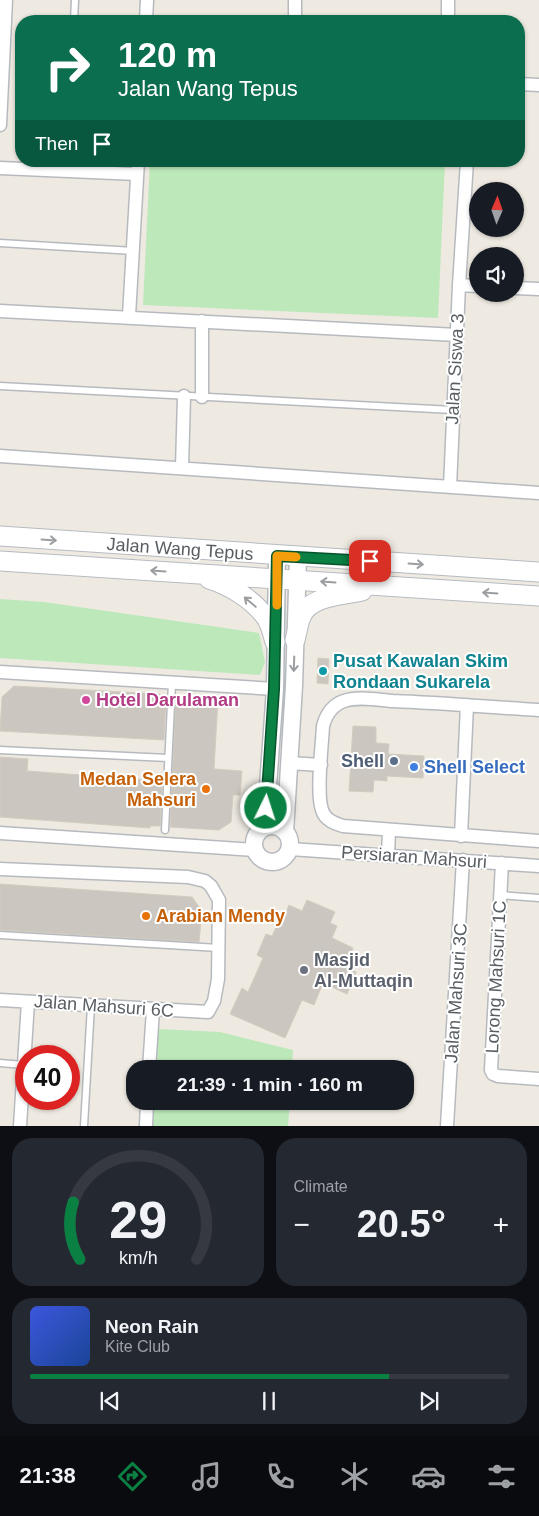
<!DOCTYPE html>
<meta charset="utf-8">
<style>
:root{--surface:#171b24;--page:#242831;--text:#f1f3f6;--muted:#9ea1a6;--line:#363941;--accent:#0b8043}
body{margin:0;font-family:Arial,sans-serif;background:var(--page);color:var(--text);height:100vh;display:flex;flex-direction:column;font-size:19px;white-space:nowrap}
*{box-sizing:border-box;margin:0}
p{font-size:16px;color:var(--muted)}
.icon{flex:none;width:28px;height:28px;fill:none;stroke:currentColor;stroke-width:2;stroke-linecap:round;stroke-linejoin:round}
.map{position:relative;height:1126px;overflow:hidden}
.details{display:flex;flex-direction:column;gap:12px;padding:12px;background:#0d0f14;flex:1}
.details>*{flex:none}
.top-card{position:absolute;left:15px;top:15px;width:510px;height:152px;border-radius:20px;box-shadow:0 1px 4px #0004;background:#0b6e4f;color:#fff;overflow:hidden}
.needle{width:32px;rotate:2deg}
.buttons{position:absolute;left:469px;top:182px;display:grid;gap:10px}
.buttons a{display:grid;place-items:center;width:55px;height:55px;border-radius:50%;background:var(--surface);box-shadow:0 1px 4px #0004;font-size:25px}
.speed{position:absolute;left:15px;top:1045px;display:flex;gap:10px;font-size:25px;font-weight:700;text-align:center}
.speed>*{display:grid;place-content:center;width:65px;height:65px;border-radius:50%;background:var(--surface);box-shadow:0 1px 4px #0004;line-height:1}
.speed .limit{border:8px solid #d22;background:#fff;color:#111}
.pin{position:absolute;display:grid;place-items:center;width:42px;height:42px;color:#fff;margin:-21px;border-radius:10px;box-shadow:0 2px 8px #0006}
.me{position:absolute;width:55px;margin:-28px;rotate:4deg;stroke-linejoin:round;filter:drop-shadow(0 0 4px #0008)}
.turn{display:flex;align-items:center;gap:18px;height:105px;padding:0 20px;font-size:22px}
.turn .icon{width:65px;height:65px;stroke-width:2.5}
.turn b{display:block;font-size:35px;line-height:42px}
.then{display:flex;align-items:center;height:48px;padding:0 20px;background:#0003;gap:10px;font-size:19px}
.big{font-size:38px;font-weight:700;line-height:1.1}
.details .card{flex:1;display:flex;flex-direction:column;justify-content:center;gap:8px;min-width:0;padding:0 18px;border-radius:20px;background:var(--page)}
.details .dial{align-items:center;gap:0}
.dial svg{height:130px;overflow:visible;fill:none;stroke:var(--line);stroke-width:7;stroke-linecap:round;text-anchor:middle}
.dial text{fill:var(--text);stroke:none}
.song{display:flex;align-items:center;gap:15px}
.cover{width:60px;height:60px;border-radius:8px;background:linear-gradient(135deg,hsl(230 70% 55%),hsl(220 70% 35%))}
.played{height:5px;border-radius:2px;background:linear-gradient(90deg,var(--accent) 75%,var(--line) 75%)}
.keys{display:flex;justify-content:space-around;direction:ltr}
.heat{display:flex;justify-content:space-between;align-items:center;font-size:28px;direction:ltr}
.details .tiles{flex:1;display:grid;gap:12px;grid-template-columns:1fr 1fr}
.card:last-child{grid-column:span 2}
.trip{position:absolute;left:126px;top:1060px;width:288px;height:50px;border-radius:20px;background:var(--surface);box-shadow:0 1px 4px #0004;font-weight:700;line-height:50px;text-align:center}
.tabs{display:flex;height:80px;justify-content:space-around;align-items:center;background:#090b0e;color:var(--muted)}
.tabs .icon{width:35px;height:35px}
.tabs .on{color:var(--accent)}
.tabs b{font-size:22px;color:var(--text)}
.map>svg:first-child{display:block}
</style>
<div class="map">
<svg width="539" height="1126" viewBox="0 0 539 1126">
<rect width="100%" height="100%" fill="#eeeae1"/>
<path fill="#bde8ba" d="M 150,161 L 445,161 L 438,318 L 143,305 Z
M 0,599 L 44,602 L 259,633 L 265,662 L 260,675 L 0,658 Z
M 158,1029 L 220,1032 L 293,1050 L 292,1069 L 156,1069 Z
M 154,1101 L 290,1101 L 288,1126 L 153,1126 Z"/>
<path fill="#cbc7c0" stroke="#d3ccbe" d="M 318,658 L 329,659 L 328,684 L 317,683 Z
M 14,686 L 160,694 L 160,695 L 166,696 L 164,740 L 0,731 L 2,697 Z
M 176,696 L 218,699 L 214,769 L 242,771 L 240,795 L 233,795 L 231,822 L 219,830 L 170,827 Z
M 353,726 L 376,727 L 376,743 L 389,744 L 388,754 L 424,756 L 423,778 L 387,776 L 387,781 L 374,780 L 373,792 L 349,791 Z
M 0,757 L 28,759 L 27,771 L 162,781 L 160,826 L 150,826 L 150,828 L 0,817 Z
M 0,884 L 192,897 L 202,911 L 199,942 L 0,930 Z
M 307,900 L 335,912 L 330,923 L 337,926 L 332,938 L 353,948 L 345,967 L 356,972 L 347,994 L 323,983 L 314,1005 L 302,1000 L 285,1038 L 230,1014 L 242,988 L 248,992 L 263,958 L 257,955 L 266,934 L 272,936 L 283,912 L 286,913 L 289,905 L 302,911 Z"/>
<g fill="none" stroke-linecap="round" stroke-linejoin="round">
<defs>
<path id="service" d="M 74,21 L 75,0
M 103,161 L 138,163
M 0,243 L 134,251
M 0,386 L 453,410
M 0,750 L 168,758
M 165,830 L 172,683
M 499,895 L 539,898
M 0,935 L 219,948
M 0,1063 L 24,1065
M 84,1126 L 91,1006"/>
<path id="minor" d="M 146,21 L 147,0
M 295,21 L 295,0
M 448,21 L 448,0
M 519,84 L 539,85
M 0,125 L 6,0
M 0,168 L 137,174
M 459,285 L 478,286
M 515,288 L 539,289
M 0,311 L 457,335
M 129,316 L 138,161
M 202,397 L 202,321
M 0,456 L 539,493
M 182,468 L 184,396
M 450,487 L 459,285 L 467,161
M 0,672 L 275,689
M 539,710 C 490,707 442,703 393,701 C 378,700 358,696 344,701 C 332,705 326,715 323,726 C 322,746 316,793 322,810 C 325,820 334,823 343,826 L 539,841
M 289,763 L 321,765
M 0,833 L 255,850
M 461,836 L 467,705
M 290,849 L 539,866
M 388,856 L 389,830
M 502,863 L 491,1070 L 493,1074 L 498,1076 L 539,1079
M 0,869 L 188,877 L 205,881 L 211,886 L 219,900 L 218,979 L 214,1001 L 208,1012 L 0,1000
M 149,1069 L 153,1010
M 20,1126 L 28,1002
M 146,1126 L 147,1101
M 447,1126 L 463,860"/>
<path id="tertiary" d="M254 844a18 18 0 1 1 36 0a18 18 0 1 1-36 0Z
M 265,827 L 275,689 L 277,556
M 285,832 L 294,686 L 298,557"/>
<path id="secondary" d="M 0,536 L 539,572
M 0,561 L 539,596
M 209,579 C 231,586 254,600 267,619 C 271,626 273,635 275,642
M 295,640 C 297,633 298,624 301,617 C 309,596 343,595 362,591"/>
</defs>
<use href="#service" stroke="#b6babf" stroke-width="9"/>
<use href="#minor" stroke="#b6babf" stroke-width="15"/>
<use href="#tertiary" stroke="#b6babf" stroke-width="19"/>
<use href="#secondary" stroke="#b6bbc1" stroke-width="21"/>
<use href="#service" stroke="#fff" stroke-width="6"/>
<use href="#minor" stroke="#fff" stroke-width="12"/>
<use href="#tertiary" stroke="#fff" stroke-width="16"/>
<use href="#secondary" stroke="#fff" stroke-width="19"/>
</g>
<defs><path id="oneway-shaft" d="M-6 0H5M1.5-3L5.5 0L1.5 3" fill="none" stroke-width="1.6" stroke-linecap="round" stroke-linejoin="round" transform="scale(1.25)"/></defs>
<g stroke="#9b9ea1">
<use href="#oneway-shaft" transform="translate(49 540) rotate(4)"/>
<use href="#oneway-shaft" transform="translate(416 564) rotate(4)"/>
<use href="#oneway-shaft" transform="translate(158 571) rotate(-176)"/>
<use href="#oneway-shaft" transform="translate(328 582) rotate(-176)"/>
<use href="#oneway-shaft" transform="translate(490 593) rotate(-176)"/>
<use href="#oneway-shaft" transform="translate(250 602) rotate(-140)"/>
<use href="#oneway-shaft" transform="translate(294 664) rotate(92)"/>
</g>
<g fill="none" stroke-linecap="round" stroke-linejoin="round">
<defs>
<path id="route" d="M 266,808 L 274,689 L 277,556 L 370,561"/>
</defs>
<use href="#route" stroke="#07532c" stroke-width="12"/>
<use href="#route" stroke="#0b8043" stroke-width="9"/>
<path stroke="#f59e0b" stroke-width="9" d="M 277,605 L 277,556 L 296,557"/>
</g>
<circle fill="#0f9aa8" stroke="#fff" stroke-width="2" cx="323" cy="671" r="5"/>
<circle fill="#d1479c" stroke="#fff" stroke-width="2" cx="86" cy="700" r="5"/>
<circle fill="#5c6f8a" stroke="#fff" stroke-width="2" cx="394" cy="761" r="5"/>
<circle fill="#3f7fe0" stroke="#fff" stroke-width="2" cx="414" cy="767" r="5"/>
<g fill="#e8710a" stroke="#fff" stroke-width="2">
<circle cx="206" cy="789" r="5"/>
<circle cx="146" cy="916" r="5"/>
</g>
<circle fill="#6b7280" stroke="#fff" stroke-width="2" cx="304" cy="970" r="5"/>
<g text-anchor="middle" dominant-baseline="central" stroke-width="4" stroke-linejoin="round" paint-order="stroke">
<g font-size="18" fill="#595e63" stroke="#fff">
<text transform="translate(455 369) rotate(-87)">Jalan Siswa 3</text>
<text transform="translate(180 549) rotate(4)">Jalan Wang Tepus</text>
<text transform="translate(414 857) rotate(4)">Persiaran Mahsuri</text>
<text transform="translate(496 977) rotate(-87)">Lorong Mahsuri 1C</text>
<text transform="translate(456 993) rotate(-86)">Jalan Mahsuri 3C</text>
<text transform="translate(104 1006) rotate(4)">Jalan Mahsuri 6C</text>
</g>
<g font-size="18" font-weight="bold" fill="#0d838f" stroke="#fff" text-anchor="start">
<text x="333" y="661">Pusat Kawalan Skim<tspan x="333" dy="21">Rondaan Sukarela</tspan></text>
</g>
<g font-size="18" font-weight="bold" fill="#b23c85" stroke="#fff" text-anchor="start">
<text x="96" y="700">Hotel Darulaman</text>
</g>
<g font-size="18" font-weight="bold" fill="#4e5e75" stroke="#fff" text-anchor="end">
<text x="384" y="761">Shell</text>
</g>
<g font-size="18" font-weight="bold" fill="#366cbe" stroke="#fff" text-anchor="start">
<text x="424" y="767">Shell Select</text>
</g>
<g font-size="18" font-weight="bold" fill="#c56008" stroke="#fff" text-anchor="end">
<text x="196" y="779">Medan Selera<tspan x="196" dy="21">Mahsuri</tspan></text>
<text x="156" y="916" text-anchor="start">Arabian Mendy</text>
</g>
<g font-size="18" font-weight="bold" fill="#5b616d" stroke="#fff" text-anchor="start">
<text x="314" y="960">Masjid<tspan x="314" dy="21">Al-Muttaqin</tspan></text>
</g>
</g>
</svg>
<div class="buttons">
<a><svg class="needle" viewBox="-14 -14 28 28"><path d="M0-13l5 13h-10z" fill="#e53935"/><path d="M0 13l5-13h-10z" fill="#9ea1a6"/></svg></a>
<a><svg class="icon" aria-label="sound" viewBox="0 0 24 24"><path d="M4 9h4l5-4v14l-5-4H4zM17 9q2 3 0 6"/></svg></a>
</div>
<div class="speed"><div class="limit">40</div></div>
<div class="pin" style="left:370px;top:561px;background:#d93025"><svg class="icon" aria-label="arrive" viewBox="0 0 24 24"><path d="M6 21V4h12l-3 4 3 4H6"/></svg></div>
<svg class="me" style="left:266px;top:808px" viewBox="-20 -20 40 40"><circle r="17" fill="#0b8043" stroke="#fff" stroke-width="3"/><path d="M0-11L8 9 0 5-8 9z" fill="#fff"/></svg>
<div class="trip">21:39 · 1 min · 160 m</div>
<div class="top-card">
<div class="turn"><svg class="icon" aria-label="right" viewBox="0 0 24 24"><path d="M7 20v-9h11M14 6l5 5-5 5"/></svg><div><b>120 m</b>Jalan Wang Tepus</div></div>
<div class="then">Then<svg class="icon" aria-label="arrive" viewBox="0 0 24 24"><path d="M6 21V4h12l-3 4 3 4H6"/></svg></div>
</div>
</div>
<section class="details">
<div class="tiles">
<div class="card dial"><svg viewBox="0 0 100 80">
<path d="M14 69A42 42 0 1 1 86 69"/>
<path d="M14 69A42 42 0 0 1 10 34" stroke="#0b8043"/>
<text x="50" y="56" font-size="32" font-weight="700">29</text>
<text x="50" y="72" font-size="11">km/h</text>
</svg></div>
<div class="card"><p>Climate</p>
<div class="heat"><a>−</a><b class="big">20.5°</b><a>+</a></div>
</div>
<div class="card">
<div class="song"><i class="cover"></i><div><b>Neon Rain</b><p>Kite Club</p></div></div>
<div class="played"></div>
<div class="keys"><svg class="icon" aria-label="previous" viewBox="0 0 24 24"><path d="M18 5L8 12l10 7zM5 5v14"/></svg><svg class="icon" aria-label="pause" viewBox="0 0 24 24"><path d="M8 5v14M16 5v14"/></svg><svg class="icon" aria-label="next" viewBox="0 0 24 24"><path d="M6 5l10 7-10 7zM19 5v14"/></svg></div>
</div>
</div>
</section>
<nav class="tabs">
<b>21:38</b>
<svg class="icon on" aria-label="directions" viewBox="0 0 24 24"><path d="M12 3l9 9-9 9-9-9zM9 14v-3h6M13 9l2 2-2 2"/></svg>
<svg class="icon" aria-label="music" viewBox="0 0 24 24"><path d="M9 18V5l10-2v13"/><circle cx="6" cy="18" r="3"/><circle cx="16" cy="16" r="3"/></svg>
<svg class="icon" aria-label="phone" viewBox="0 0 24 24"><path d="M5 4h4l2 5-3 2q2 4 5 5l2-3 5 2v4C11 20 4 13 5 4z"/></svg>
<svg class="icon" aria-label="climate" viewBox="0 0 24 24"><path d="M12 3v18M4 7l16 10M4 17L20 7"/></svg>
<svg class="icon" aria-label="car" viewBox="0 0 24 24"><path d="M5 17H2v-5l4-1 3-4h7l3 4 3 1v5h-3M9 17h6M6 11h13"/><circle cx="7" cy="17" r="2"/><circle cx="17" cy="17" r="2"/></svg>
<svg class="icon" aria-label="filters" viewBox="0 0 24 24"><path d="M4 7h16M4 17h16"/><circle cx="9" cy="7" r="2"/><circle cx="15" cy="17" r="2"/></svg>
</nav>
